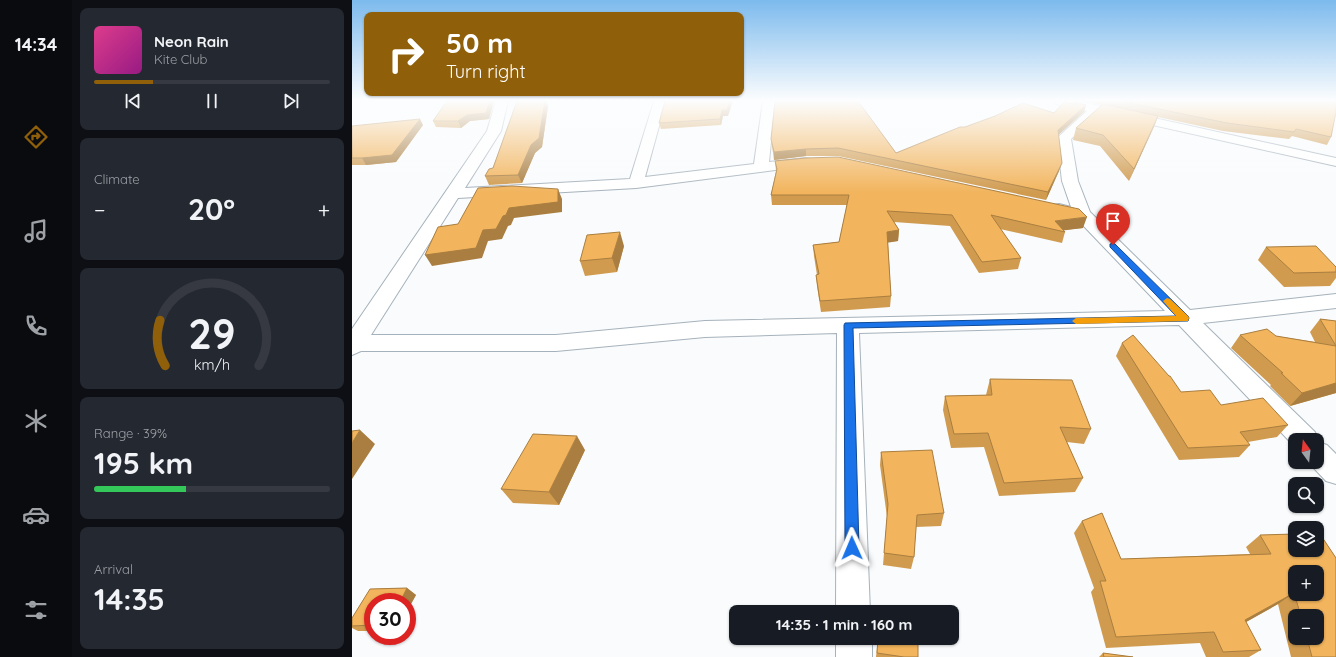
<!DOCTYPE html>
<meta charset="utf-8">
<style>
:root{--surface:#171b24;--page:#242831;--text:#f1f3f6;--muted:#9ea1a6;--line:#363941;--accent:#8f5f0a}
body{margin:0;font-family:Quicksand,sans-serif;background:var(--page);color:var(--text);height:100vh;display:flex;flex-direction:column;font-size:15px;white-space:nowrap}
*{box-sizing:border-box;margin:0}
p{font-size:13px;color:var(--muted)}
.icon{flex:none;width:22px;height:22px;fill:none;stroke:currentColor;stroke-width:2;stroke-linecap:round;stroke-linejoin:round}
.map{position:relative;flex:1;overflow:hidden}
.sheet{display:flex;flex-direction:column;gap:8px;padding:8px;background:#0d0f14;width:280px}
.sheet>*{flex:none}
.top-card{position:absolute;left:12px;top:12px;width:380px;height:84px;border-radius:8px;box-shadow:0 1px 3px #0004;background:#8f5f0a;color:#fff;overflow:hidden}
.needle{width:26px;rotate:345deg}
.fabs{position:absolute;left:936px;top:433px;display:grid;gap:8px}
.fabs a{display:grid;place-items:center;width:36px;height:36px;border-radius:8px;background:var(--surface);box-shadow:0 1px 3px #0004;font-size:20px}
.speed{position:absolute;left:12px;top:593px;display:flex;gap:8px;font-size:20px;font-weight:700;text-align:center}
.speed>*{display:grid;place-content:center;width:52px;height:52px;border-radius:50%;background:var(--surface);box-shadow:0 1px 3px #0004;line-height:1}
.speed .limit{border:6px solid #d22;background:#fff;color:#111}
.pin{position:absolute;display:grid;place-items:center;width:34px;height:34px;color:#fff;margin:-41px -17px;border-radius:50% 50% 50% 0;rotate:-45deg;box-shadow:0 0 4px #0007}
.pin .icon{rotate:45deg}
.me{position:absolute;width:44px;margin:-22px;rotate:359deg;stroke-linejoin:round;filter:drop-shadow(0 0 3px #0008)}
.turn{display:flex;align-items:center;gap:14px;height:84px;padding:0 16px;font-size:18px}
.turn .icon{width:52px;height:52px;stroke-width:2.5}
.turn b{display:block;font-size:28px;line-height:34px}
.big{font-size:30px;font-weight:700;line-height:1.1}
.sheet .card{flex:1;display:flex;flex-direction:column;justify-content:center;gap:6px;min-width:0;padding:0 14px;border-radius:8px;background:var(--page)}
.sheet .dial{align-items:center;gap:0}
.dial svg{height:104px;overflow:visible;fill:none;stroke:var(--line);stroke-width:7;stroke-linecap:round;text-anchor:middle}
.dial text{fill:var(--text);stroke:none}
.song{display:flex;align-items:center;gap:12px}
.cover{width:48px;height:48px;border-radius:6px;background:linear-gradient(135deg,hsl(330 70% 55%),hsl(310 70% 35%))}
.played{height:4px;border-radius:2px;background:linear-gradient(90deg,var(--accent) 25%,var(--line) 25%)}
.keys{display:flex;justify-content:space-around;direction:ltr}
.heat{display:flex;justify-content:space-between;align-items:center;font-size:22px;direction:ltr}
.charge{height:6px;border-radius:3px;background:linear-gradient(90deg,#34c759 39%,var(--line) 0)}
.trip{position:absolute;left:377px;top:605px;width:230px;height:40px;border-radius:8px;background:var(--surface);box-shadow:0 1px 3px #0004;font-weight:700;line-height:40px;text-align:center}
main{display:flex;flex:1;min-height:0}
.dock{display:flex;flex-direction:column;width:72px;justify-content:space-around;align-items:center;background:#090b0e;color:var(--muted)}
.dock .icon{width:28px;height:28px}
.dock .on{color:var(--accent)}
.dock b{font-size:18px;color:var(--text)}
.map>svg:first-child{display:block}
</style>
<main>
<nav class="dock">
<b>14:34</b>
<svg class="icon on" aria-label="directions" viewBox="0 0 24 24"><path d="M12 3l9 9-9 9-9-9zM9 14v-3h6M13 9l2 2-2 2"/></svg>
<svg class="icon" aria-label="music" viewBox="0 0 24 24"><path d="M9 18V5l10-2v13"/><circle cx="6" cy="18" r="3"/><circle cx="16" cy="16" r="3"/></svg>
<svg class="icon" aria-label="phone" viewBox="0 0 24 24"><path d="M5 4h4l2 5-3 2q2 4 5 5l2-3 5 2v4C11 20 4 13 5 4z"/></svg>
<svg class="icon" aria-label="climate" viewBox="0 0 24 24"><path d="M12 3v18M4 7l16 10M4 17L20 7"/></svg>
<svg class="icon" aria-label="car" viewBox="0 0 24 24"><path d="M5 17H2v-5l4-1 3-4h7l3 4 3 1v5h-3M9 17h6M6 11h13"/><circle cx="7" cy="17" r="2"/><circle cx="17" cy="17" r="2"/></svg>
<svg class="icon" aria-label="filters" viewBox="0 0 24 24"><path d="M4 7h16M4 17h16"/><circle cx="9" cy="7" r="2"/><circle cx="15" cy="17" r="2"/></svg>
</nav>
<section class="sheet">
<div class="card">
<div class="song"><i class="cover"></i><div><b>Neon Rain</b><p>Kite Club</p></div></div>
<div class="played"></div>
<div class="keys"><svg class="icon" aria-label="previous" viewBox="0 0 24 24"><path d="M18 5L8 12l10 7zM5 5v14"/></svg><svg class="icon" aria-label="pause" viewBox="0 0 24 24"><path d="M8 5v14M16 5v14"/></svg><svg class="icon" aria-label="next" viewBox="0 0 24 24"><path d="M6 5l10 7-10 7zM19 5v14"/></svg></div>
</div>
<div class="card"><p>Climate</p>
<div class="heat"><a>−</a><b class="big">20°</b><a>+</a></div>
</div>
<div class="card dial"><svg viewBox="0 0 100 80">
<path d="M14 69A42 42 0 1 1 86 69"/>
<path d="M14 69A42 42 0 0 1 10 34" stroke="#8f5f0a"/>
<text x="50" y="56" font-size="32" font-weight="700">29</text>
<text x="50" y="72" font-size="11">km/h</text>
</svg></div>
<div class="card"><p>Range · 39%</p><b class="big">195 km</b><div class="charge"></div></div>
<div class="card"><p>Arrival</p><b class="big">14:35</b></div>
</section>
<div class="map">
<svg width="984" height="657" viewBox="0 0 984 657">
<rect width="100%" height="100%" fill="#f9fbfd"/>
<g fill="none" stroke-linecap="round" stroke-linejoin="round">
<defs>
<path id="street" d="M 144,101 L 156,101 L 149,131 L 113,188 L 278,179 L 302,101 L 314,101 L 293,177 L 402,164 L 411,101 L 423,101 L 417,162 L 454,158 L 459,159 L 461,162 L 459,165 L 454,166 L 284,188 L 106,198 L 19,335 L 204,335 L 353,321 L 813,311 L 724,218 L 701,213 L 699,209 L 701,205 L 707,204 L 719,207 L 710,181 L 705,138 L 735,111 L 704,104 L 702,101 L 725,101 L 984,158 L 984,166 L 747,113 L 719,139 L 726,181 L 738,212 L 838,310 L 984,294 L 984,308 L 851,323 L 963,432 L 966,440 L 966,442 L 975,445 L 984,454 L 984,484 L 974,481 L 956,462 L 965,462 L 965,440 L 943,440 L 943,447 L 827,325 L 507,333 L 518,612 L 484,612 L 485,333 L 353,337 L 204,351 L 9,351 L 0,355 L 0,329 L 135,131 Z
M 484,638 L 520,638 L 520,657 L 484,657 Z"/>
</defs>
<use href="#street" stroke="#a6b2bb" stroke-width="2"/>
<use href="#street" fill="#fff" fill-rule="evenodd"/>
</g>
<path fill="#d09b4f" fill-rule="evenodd" d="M 95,101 L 142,101 L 137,119 L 118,121 L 109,128 L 84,127 L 81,121 Z
M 165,101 L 194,101 L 196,106 L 190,147 L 183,153 L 170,183 L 137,185 L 133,176 L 141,168 Z
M 313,101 L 376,116 L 371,116 L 369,125 L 309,129 L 307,123 Z
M 732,101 L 984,101 L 979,137 L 975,145 L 940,136 L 937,139 L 871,131 L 806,117 L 777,181 L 748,146 L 721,140 L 724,128 L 750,105 Z
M 721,104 L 734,105 L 732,112 L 706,135 L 707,171 L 694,200 L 486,156 L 454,156 L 422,160 L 419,139 L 544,153 L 613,127 L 702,113 Z
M 71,125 L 44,162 L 14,165 L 0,165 L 0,126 Z
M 423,161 L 731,228 L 711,230 L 713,232 L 710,243 L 648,229 L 669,258 L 666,269 L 627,273 L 598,226 L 542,222 L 547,230 L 546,241 L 536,242 L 539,296 L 538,307 L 469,312 L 465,286 L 464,275 L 465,275 L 462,256 L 461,245 L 487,242 L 495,205 L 420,205 L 419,195 L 424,171 Z
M 272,246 L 265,272 L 233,276 L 228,261 Z
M 914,247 L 984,267 L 984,278 L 978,286 L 932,287 L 906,260 Z
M 968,319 L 984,321 L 984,393 L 938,406 L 918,386 L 919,385 L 879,348 L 888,335 L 924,336 L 963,342 L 958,332 Z
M 770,343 L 829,392 L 869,405 L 936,425 L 925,437 L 896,442 L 898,445 L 887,457 L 827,460 L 764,356 Z
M 638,379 L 739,429 L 732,444 L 715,442 L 731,478 L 723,492 L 647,496 L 632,447 L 599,448 L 591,410 L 593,396 L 634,395 Z
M 233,450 L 207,505 L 161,503 L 149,489 Z
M 529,452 L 592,513 L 589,526 L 564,527 L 562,557 L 559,569 L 531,565 L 535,517 L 528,465 Z
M 750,513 L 769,559 L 898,554 L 894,547 L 908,535 L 943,534 L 943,550 L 965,550 L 965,534 L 968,534 L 984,558 L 984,657 L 939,657 L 926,604 L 894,622 L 909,650 L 897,657 L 854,657 L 848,643 L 754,648 L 739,592 L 742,588 L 722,533 L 730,521 ZM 943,572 L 965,572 L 965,594 L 943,594 ZM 943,616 L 965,616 L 965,638 L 943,638 Z
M 55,588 L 64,595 L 55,611 L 55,602 L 21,602 L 21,631 L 6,631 L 0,628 L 0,618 L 18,589 Z
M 526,638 L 566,638 L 566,657 L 524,657 Z
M 751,653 L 781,657 L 747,657 Z"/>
<path fill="#a97e40" d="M 138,101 L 142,101 L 137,119 L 118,121 L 109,128 L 106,121 Z
M 193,101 L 194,101 L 196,106 L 190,147 L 183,153 L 170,183 L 166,175 Z
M 378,101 L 381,101 L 376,116 L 371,116 L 369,125 L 368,119 L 370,110 Z
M 734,105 L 732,112 L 704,137 L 706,130 Z
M 806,116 L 802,127 L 777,181 L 782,169 Z
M 68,119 L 71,125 L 44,162 L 14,165 L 10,158 Z
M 454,149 L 454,156 L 422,160 L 422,152 Z
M 710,163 L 707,171 L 694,200 L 696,192 Z
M 206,189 L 210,199 L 210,212 L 162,218 L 159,225 L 156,226 L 150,239 L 136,241 L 130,258 L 80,266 L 73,255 L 131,230 L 157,208 Z
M 735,217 L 731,228 L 707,231 L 703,221 Z
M 547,230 L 546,241 L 534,243 L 535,232 Z
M 268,232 L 272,246 L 265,272 L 260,258 Z
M 984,383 L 984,393 L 938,406 L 950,393 Z
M 8,430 L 23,444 L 0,479 L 0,443 Z
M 225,436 L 233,450 L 207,505 L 197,492 Z
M 55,588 L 64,595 L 55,611 L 55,602 L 48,602 Z
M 942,593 L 926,604 L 878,631 L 893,620 Z"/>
<path fill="#f2b45c" stroke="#a97e40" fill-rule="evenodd" d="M 95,101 L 138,101 L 134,113 L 115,115 L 106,121 L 81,121 Z
M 165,101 L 193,101 L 187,138 L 179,145 L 166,175 L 133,176 L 137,169 L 141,168 Z
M 313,101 L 378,101 L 375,110 L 370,110 L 368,119 L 307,123 Z
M 423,101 L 506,101 L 544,153 L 608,127 L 613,127 L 643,116 L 671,103 L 702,113 L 712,102 L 721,104 L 722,102 L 734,105 L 706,130 L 710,163 L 696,192 L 486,148 L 454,149 L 422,152 L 419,139 Z
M 768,101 L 984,101 L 984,112 L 979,137 L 944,129 L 942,132 L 875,123 Z
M 751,104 L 806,116 L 782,169 L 751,135 L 724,128 Z
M 68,119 L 40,155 L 10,158 L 0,158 L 0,126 Z
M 486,157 L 727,209 L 735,217 L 703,221 L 713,232 L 639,215 L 669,258 L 630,262 L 600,215 L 535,211 L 547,230 L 535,232 L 539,296 L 468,301 L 464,275 L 467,274 L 461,245 L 487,242 L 497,195 L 419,195 L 425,169 L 423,161 L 454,158 Z
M 160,186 L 206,189 L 206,202 L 157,208 L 154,215 L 151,216 L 144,229 L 131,230 L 124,248 L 73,255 L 86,227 L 106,224 L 126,188 Z
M 268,232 L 260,258 L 228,261 L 235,235 Z
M 964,246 L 984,267 L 984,272 L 942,273 L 914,247 Z
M 968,319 L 984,321 L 984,346 Z
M 915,329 L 924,336 L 984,346 L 984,383 L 950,393 L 929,373 L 931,373 L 888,335 Z
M 781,335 L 817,376 L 818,376 L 829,392 L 858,390 L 869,405 L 911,398 L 936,425 L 888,432 L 898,445 L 836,448 L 770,343 Z
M 638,379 L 720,380 L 739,429 L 708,427 L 731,478 L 652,483 L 636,433 L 602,434 L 593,396 L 640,395 Z
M 8,430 L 0,443 L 0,431 Z
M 181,434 L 225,436 L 197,492 L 149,489 Z
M 580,450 L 592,513 L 565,515 L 562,557 L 532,553 L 536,504 L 529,452 Z
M 750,513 L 769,559 L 919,554 L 908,535 L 943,534 L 943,550 L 965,550 L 965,534 L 968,534 L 984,558 L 984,657 L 960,657 L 955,638 L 965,638 L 965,616 L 949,616 L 942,593 L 893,620 L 909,650 L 871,652 L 862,632 L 764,637 L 748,581 L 754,581 L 730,521 ZM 943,572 L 965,572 L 965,594 L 943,594 Z
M 55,588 L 48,602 L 21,602 L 21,625 L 0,626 L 0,618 L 18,589 Z
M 528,607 L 567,612 L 527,612 Z
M 526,638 L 566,638 L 566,657 L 552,657 L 525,653 Z
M 751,653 L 781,657 L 752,657 Z"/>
<linearGradient id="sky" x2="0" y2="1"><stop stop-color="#7cbaed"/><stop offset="0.52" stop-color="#fcfdfe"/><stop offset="1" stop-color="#fcfdfe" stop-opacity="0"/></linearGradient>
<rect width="984" height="193" fill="url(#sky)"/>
<path fill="#1a73e8" stroke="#114b97" d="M 761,243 L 763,244 L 836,316 L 837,318 L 836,321 L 501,328 L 507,548 L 505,553 L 500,555 L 495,553 L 493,548 L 492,325 L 493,323 L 824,316 L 758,247 L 758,244 Z"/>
<path fill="#f59e0b" d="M 815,298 L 818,299 L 836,316 L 837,318 L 836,321 L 724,324 L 720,321 L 724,318 L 824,316 L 811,301 Z"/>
</svg>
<div class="fabs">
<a><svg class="needle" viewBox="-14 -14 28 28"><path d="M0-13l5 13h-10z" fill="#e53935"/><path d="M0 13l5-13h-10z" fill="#9ea1a6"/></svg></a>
<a><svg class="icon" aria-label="search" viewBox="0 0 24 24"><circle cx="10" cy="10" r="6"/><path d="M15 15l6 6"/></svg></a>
<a><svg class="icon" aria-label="layers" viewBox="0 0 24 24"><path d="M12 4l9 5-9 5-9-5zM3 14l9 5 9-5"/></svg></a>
<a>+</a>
<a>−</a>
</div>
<div class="speed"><div class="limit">30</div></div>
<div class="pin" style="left:761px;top:245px;background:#d93025"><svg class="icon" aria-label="arrive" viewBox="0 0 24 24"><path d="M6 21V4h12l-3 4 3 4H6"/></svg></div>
<svg class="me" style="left:500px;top:548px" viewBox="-20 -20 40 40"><path d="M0-17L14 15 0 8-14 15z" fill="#1a73e8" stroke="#fff" stroke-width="4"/></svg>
<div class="trip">14:35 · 1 min · 160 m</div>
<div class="top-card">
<div class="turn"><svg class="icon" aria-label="right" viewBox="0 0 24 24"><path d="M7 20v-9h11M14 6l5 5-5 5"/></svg><div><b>50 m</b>Turn right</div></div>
</div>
</div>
</main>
